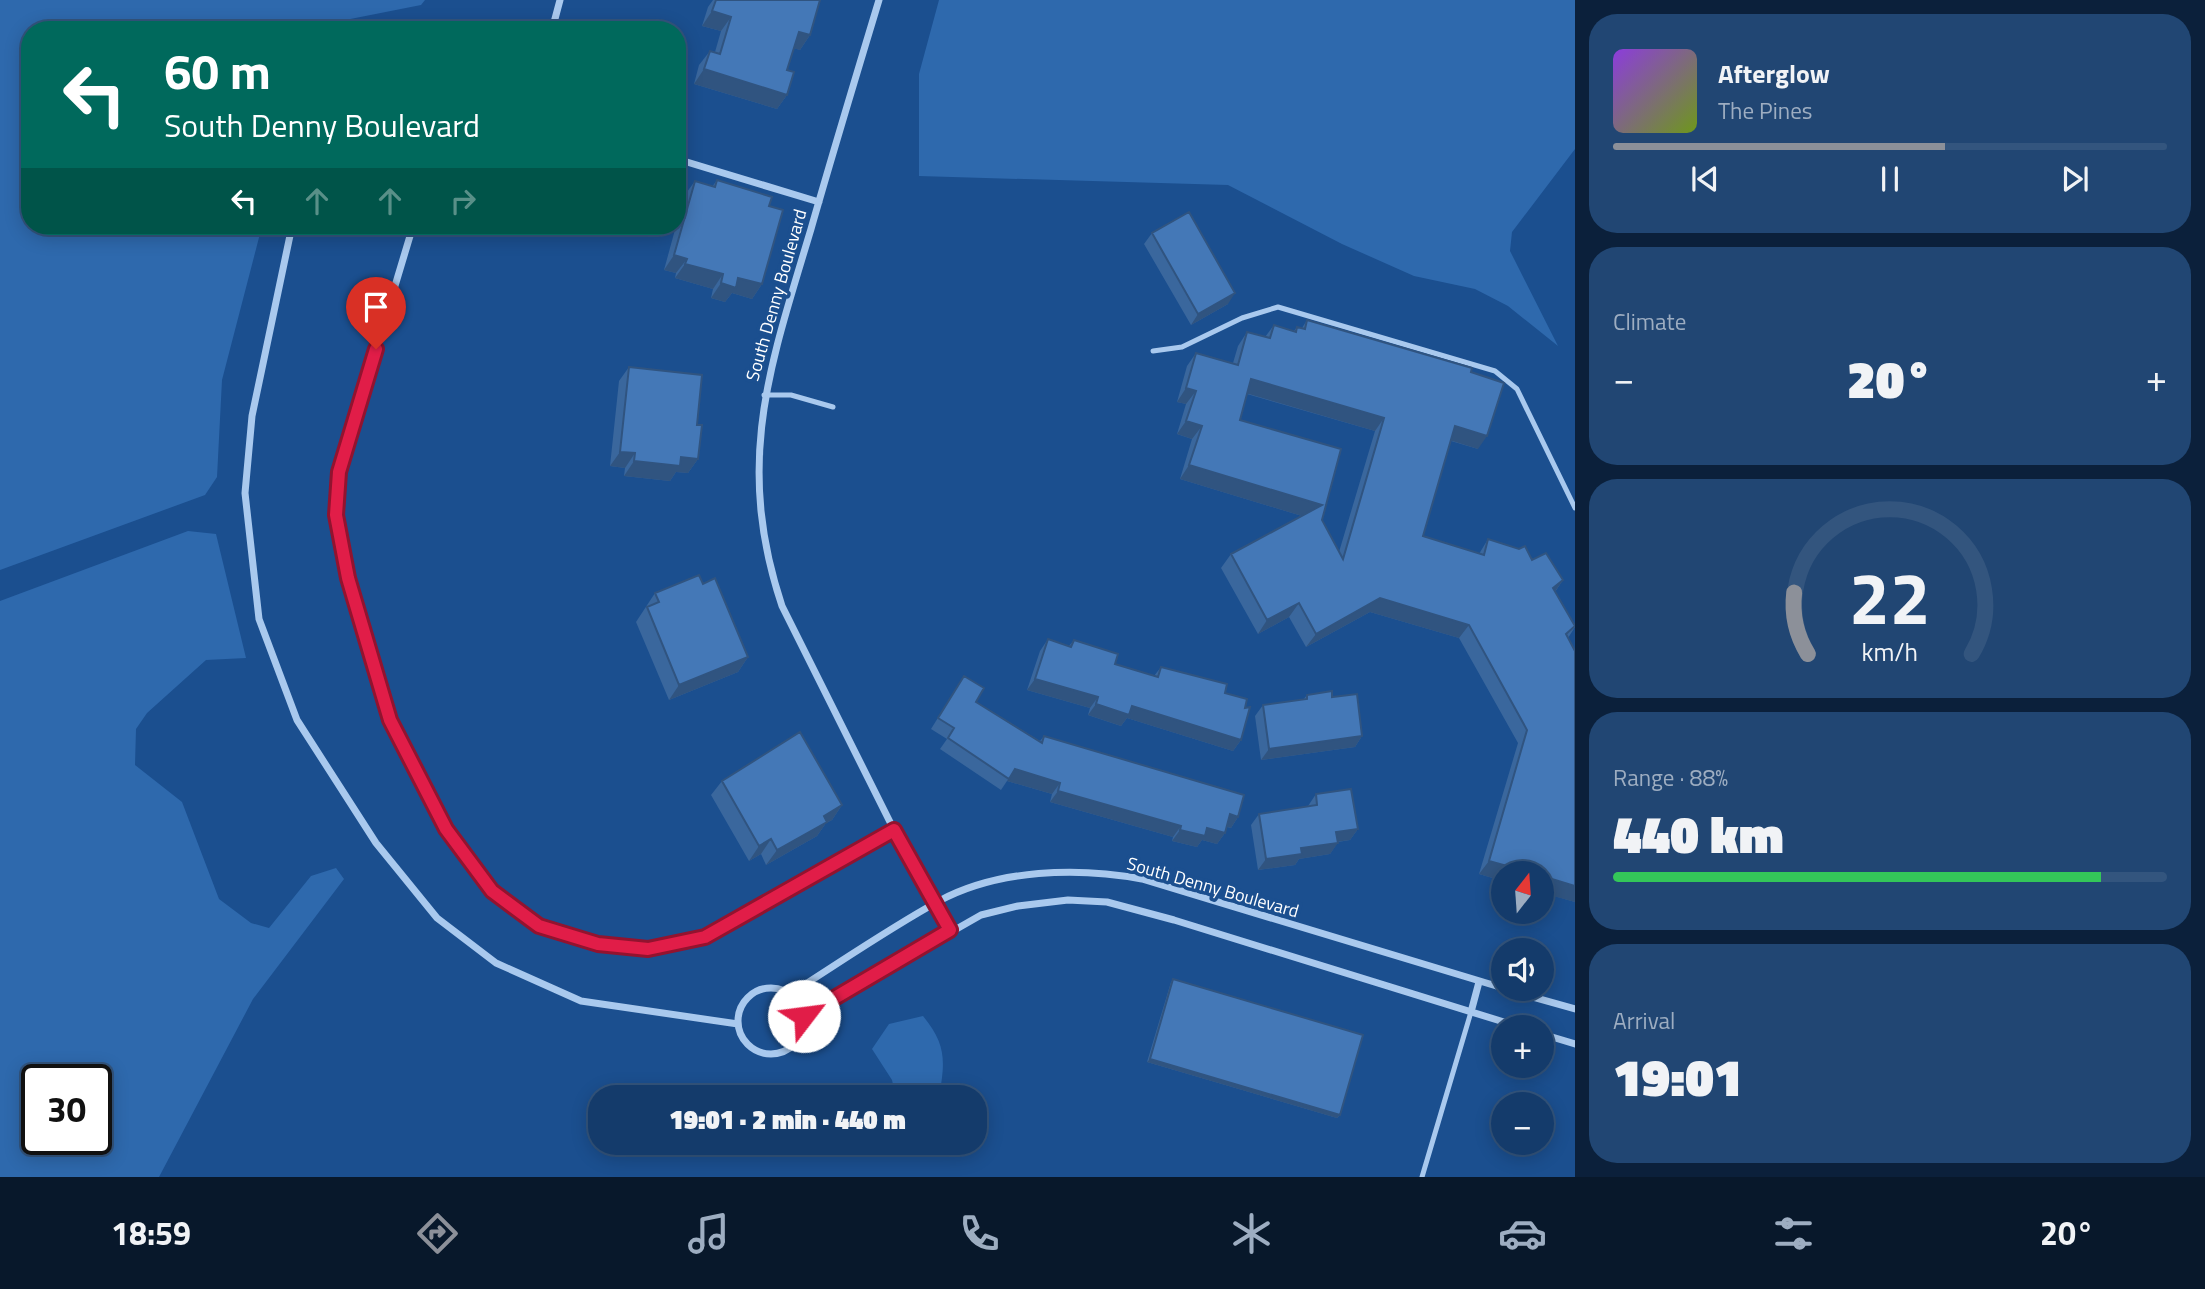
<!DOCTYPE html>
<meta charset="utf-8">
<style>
:root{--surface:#143b6b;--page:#214673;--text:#f1f3f6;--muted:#9dadc1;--line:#33557e;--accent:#8c9099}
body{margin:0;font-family:"Titillium Web",sans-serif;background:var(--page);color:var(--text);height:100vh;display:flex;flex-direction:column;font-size:26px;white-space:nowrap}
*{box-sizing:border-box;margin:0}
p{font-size:23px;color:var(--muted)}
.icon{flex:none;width:38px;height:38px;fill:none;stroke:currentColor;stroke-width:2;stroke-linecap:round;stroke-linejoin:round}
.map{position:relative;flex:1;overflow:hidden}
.details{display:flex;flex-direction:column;gap:14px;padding:14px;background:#0b203b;width:630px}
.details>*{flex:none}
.banner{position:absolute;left:21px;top:21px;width:665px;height:214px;border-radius:28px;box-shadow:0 4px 18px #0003,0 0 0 2px var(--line);background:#00695c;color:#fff;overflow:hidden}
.needle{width:46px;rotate:17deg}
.tools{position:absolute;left:1491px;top:861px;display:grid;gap:14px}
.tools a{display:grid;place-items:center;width:63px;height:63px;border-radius:50%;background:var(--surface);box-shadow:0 4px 18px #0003,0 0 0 2px var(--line);font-size:35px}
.speed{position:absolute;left:21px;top:1064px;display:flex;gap:14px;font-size:35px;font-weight:700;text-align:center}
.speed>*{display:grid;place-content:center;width:91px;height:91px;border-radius:50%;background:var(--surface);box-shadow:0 4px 18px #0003,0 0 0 2px var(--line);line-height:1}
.speed .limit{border:4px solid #111;border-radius:10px;background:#fff;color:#111}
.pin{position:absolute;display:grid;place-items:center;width:60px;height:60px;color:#fff;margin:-72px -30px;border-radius:50% 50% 50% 0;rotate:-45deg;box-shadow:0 0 7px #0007}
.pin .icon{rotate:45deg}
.me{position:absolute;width:77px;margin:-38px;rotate:60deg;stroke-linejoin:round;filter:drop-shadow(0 0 5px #0008)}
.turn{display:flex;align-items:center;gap:24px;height:147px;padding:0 28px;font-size:32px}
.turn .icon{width:91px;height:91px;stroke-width:2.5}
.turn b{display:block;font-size:49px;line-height:60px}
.lanes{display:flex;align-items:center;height:66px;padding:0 28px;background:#0003;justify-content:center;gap:35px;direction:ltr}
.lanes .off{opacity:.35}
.big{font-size:52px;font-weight:800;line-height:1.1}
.details .widget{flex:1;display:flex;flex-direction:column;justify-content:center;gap:10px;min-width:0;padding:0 24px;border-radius:28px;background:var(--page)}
.details .dial{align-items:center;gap:0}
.dial svg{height:182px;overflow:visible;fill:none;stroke:var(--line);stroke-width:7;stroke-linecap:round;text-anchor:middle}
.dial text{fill:var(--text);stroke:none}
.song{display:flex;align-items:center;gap:21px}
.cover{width:84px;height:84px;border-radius:10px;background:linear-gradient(135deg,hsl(270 70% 55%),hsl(80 70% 35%))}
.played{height:7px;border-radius:4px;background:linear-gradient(90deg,var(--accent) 60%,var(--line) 60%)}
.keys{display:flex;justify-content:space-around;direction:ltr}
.heat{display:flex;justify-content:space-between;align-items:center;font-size:38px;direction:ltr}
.charge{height:10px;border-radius:5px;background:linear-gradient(90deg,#34c759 88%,var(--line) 0)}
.trip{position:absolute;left:588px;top:1085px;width:399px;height:70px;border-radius:28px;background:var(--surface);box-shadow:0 4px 18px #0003,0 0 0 2px var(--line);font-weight:800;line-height:70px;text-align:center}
.tabs{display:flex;height:112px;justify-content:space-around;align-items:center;background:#08182b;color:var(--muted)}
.tabs .icon{width:49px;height:49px}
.tabs .on{color:var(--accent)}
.tabs b{font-size:32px;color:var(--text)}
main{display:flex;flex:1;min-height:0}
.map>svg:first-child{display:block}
</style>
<main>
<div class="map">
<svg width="1575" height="1177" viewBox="0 0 1575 1177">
<rect width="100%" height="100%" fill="#1b4f8f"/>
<path fill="#2e69ad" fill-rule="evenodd" d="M 0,0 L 425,0 L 421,5 L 320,25 L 315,30 L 30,30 L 30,226 L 262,226 L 222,380 L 217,477 L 205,495 L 0,570 Z
M 939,0 L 1575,0 L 1575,149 L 1512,232 L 1510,251 L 1558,346 L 1508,306 L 1475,289 L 1414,276 L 1342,244 L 1228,185 L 919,176 L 919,74 Z
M 188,531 L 216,534 L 246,658 L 206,660 L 147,713 L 136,729 L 135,765 L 182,802 L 219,899 L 251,923 L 269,928 L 311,876 L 336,868 L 344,879 L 253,999 L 159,1177 L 0,1177 L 0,601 ZM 37,1080 L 96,1080 L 96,1139 L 37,1139 Z
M 923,1016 C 947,1045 945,1062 939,1097 L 896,1097 L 892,1080 L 872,1049 L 889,1024 Z"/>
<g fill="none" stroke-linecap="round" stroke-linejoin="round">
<path stroke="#a9c9ee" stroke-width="5" d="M 1153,351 L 1182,347 L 1242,318 L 1278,307 L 1495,371 L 1517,389 L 1575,508
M 764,395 L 791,395 L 833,407
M 1422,1177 L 1471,1012"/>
<path stroke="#a9c9ee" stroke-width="7" d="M 879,0 C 856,76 833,152 811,229 C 770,366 734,462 782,606 L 894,830 L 950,930
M 552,30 L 560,0
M 677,159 L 819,202
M 292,226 L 252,416 L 245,493 L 259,619 L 297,720 L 376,843 L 437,918 L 496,963 L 581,1001 L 738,1024
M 413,226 L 339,472 L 336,515 L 348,578 L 390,720 L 446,829 L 492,891 L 539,926 L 598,944 L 648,949 L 705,938 L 894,830
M738 1021a33 33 0 1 1 66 0a33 33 0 1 1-66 0Z
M 1504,989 L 1575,1009
M 790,994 C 839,963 888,929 939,901 C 998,869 1078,867 1142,879 L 1503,988
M 1471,1012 L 1479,982
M 804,1016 L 981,915 L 1018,906 L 1068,900 L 1107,902 L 1174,920 L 1520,1027
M 1542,1034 L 1575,1044"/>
</g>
<path fill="#3a679d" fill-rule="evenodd" d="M 713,0 L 820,0 L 810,35 L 800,50 L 794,48 L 787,70 L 787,95 L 777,109 L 694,84 L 699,65 L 710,51 L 715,52 L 721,31 L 702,26 L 708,7 Z
M 717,180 L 769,206 L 762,284 L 752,299 L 732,293 L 725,302 L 711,298 L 713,289 L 675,278 L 676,273 L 664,270 L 676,226 L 677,226 L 677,221 L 684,196 L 695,181 L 712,187 Z
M 1152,233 L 1228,304 L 1191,325 L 1144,244 Z
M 1307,320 L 1471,372 L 1478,449 L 1451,441 L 1423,536 L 1479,554 L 1488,539 L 1532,560 L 1563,580 L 1555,592 L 1575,627 L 1568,638 L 1575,651 L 1575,902 L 1479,874 L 1518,743 L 1459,638 L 1370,612 L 1306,647 L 1289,617 L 1258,634 L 1221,568 L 1231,554 L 1302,516 L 1180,479 L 1192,439 L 1177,434 L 1186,404 L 1177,402 L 1187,366 L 1196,353 L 1233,363 L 1238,346 L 1247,332 L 1265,337 L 1274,325 L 1294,331 L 1297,327 L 1302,328 ZM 1247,394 L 1375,431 L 1339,552 L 1322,520 L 1240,420 Z
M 629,367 L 697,425 L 698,459 L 688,473 L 676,472 L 670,481 L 624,476 L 625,468 L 610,466 L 619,381 Z
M 703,584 L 748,657 L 738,672 L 669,700 L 636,622 L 655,593 Z
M 1048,639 L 1069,646 L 1074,640 L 1115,664 L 1154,676 L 1161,667 L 1225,693 L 1245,708 L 1241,740 L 1233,751 L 1127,718 L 1121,726 L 1088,715 L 1090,708 L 1027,690 L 1040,651 Z
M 964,676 L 976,702 L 1040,741 L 1044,736 L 1238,817 L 1231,828 L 1227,827 L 1225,833 L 1217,844 L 1202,840 L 1197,847 L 1172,841 L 1173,837 L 1050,802 L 1052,794 L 1007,781 L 1001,790 L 940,749 L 947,739 L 931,729 Z
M 1307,695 L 1332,697 L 1362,736 L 1355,747 L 1261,760 L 1255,716 L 1263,705 L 1303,700 Z
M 722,781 L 842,805 L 832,820 L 826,823 L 817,836 L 766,865 L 761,854 L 749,861 L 711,795 Z
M 1316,794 L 1358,829 L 1350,840 L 1338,842 L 1330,854 L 1299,859 L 1295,865 L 1258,870 L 1251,825 L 1259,814 L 1308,806 Z
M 1173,979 L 1340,1115 L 1337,1118 L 1147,1062 L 1171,982 Z"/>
<path fill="#305480" d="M 712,11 L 731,17 L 721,31 L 702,26 Z
M 799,32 L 810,35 L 800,50 L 789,47 Z
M 704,69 L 787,95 L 777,109 L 694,84 Z
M 674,255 L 687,259 L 676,273 L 664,270 Z
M 685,264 L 723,274 L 713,289 L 675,278 Z
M 738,278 L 762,284 L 752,299 L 732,293 L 725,302 L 711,298 L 721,283 Z
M 1235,293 L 1228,304 L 1191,325 L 1198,314 Z
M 1251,379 L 1384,418 L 1375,431 L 1242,392 Z
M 1186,388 L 1196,391 L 1186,404 L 1177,402 Z
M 1186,421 L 1202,426 L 1192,439 L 1177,434 Z
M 1455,426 L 1487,436 L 1478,449 L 1446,439 Z
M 620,452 L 635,453 L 625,468 L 610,466 Z
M 681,457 L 698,459 L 688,473 L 676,472 L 670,481 L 624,476 L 634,461 Z
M 1189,465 L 1322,505 L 1312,519 L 1180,479 Z
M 1563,580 L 1554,593 L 1553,588 Z
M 1380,598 L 1469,625 L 1459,638 L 1370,612 L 1306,647 L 1316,634 Z
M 1299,603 L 1289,617 L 1258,634 L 1267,620 Z
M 748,657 L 738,672 L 669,700 L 679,685 Z
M 1035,679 L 1098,697 L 1090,708 L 1027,690 Z
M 1096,704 L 1132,706 L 1241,740 L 1233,751 L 1127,718 L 1121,726 L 1088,715 Z
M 1362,736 L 1355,747 L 1261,760 L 1269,749 Z
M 1015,769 L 1060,783 L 1052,794 L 1007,781 Z
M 1058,791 L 1181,826 L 1173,837 L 1050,802 Z
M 842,805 L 832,820 L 826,823 L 817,836 L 766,865 L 777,850 L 824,816 Z
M 1230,814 L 1238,817 L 1231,828 L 1222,825 Z
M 1207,828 L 1225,833 L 1217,844 L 1202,840 L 1197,847 L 1172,841 L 1180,830 Z
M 1358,829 L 1350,840 L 1328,843 L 1336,832 Z
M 771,839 L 761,854 L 749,861 L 759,846 Z
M 1338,843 L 1330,854 L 1299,859 L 1295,865 L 1258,870 L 1266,859 L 1301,848 Z
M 1489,861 L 1532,873 L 1503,873 L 1503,881 L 1479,874 Z
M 1542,876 L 1575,886 L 1575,902 L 1542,893 Z
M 1150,1059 L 1340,1115 L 1337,1118 L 1147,1062 Z"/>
<path fill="#4478b7" stroke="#305480" stroke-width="2" fill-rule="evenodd" d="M 716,0 L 820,0 L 810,35 L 799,32 L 787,70 L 794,72 L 787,95 L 704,69 L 710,51 L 720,54 L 731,17 L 712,11 Z
M 717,180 L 772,197 L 769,206 L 783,210 L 762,284 L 738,278 L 736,288 L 721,283 L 723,274 L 685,264 L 687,259 L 674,255 L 695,181 L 715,187 Z
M 1189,212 L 1235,293 L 1198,314 L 1152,233 Z
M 1307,320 L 1472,368 L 1471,372 L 1504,383 L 1487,436 L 1455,426 L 1423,536 L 1484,555 L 1488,539 L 1519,549 L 1525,546 L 1532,560 L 1546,553 L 1563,580 L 1553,588 L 1575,626 L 1566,634 L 1575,651 L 1575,886 L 1542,876 L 1542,873 L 1532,873 L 1489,861 L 1527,730 L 1469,625 L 1380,598 L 1316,634 L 1299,603 L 1267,620 L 1231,554 L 1322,505 L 1189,465 L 1202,426 L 1186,421 L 1196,391 L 1186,388 L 1196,353 L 1238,365 L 1247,332 L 1270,338 L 1274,325 L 1296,332 L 1297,327 L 1305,329 ZM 1251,379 L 1384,418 L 1343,559 L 1322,520 L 1341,449 L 1240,420 Z
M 629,367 L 702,375 L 697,425 L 702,425 L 698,459 L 681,457 L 680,466 L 634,461 L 635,453 L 620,452 Z
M 699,575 L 703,584 L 715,578 L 748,657 L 679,685 L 647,607 L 659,602 L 655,593 Z
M 1048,639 L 1071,647 L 1074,640 L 1118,654 L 1115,664 L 1158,677 L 1161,667 L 1227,684 L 1225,693 L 1247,699 L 1245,708 L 1250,707 L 1241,740 L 1132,706 L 1129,715 L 1096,704 L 1098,697 L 1035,679 Z
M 964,676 L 984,688 L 976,702 L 1042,743 L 1044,736 L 1244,795 L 1238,817 L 1230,814 L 1225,833 L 1207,828 L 1205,836 L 1180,830 L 1181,826 L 1058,791 L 1060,783 L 1015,769 L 1009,779 L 948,738 L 954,728 L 938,718 Z
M 1332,691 L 1332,697 L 1357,694 L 1362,736 L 1269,749 L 1263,705 L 1307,699 L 1307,695 Z
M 800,732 L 842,805 L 824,816 L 827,822 L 777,850 L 771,839 L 759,846 L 722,781 Z
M 1351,789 L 1358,829 L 1336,832 L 1338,843 L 1301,848 L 1302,854 L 1266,859 L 1259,814 L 1317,805 L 1316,794 Z
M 1173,979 L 1363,1035 L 1340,1115 L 1150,1059 Z"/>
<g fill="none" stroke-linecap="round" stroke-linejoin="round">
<defs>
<path id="route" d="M 376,349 L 339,472 L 336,515 L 348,578 L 390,720 L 446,829 L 492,891 L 539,926 L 598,944 L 648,949 L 705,937 L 894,830 L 950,930 L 804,1016"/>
</defs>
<use href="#route" stroke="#92132f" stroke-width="18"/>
<use href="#route" stroke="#e11d48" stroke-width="12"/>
</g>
<g text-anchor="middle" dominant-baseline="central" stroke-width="7" stroke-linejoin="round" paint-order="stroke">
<g font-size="18" fill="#fff" stroke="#1b4f8f">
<text transform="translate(776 295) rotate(-74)">South Denny Boulevard</text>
<text transform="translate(1213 887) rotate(16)">South Denny Boulevard</text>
</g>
</g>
</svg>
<div class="tools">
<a><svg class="needle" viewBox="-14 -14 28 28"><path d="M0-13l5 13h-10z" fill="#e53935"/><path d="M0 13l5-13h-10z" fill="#9dadc1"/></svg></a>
<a><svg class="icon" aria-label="sound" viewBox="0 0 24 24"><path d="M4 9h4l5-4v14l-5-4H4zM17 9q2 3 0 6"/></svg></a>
<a>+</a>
<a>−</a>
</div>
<div class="speed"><div class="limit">30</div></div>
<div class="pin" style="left:376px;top:349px;background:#d93025"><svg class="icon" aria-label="arrive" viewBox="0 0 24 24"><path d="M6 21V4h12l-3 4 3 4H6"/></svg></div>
<svg class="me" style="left:804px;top:1016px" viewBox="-20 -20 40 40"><circle r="19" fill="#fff"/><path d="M0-13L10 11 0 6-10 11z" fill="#e11d48"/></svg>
<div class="trip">19:01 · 2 min · 440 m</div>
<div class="banner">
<div class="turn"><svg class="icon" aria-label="left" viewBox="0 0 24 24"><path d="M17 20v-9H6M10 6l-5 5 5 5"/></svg><div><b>60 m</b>South Denny Boulevard</div></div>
<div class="lanes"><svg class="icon" aria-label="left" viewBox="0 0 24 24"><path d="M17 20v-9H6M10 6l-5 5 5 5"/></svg><svg class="icon off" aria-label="ahead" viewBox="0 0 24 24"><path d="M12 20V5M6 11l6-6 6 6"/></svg><svg class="icon off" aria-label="ahead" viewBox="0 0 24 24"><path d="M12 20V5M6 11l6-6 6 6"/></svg><svg class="icon off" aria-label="right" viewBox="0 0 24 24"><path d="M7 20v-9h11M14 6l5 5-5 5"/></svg></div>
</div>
</div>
<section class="details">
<div class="widget">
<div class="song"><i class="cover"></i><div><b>Afterglow</b><p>The Pines</p></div></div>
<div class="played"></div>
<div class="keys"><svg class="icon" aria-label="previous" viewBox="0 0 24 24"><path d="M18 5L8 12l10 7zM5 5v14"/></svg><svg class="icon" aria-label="pause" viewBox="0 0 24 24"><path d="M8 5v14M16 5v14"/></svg><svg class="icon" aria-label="next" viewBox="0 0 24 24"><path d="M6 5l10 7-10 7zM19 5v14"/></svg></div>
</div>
<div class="widget"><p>Climate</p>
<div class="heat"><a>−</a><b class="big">20°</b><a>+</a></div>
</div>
<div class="widget dial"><svg viewBox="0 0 100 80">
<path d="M14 69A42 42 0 1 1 86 69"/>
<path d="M14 69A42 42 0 0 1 8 42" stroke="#8c9099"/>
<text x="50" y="56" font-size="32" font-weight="700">22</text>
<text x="50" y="72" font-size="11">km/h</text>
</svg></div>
<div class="widget"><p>Range · 88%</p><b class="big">440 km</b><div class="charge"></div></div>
<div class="widget"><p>Arrival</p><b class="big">19:01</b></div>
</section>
</main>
<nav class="tabs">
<b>18:59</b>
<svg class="icon on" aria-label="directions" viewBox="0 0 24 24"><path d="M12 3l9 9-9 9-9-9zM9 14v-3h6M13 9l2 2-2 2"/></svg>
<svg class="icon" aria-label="music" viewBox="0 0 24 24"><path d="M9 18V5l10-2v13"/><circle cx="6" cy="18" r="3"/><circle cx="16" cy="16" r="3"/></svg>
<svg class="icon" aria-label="phone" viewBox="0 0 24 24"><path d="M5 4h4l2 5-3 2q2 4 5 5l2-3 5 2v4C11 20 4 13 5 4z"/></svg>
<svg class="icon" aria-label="climate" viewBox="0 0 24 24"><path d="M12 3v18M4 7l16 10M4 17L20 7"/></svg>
<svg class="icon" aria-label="car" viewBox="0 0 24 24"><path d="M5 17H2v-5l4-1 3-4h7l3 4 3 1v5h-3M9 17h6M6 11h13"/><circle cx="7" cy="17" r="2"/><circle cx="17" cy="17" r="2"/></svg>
<svg class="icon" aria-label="filters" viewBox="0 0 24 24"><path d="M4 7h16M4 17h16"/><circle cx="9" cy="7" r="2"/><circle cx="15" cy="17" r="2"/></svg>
<b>20°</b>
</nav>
